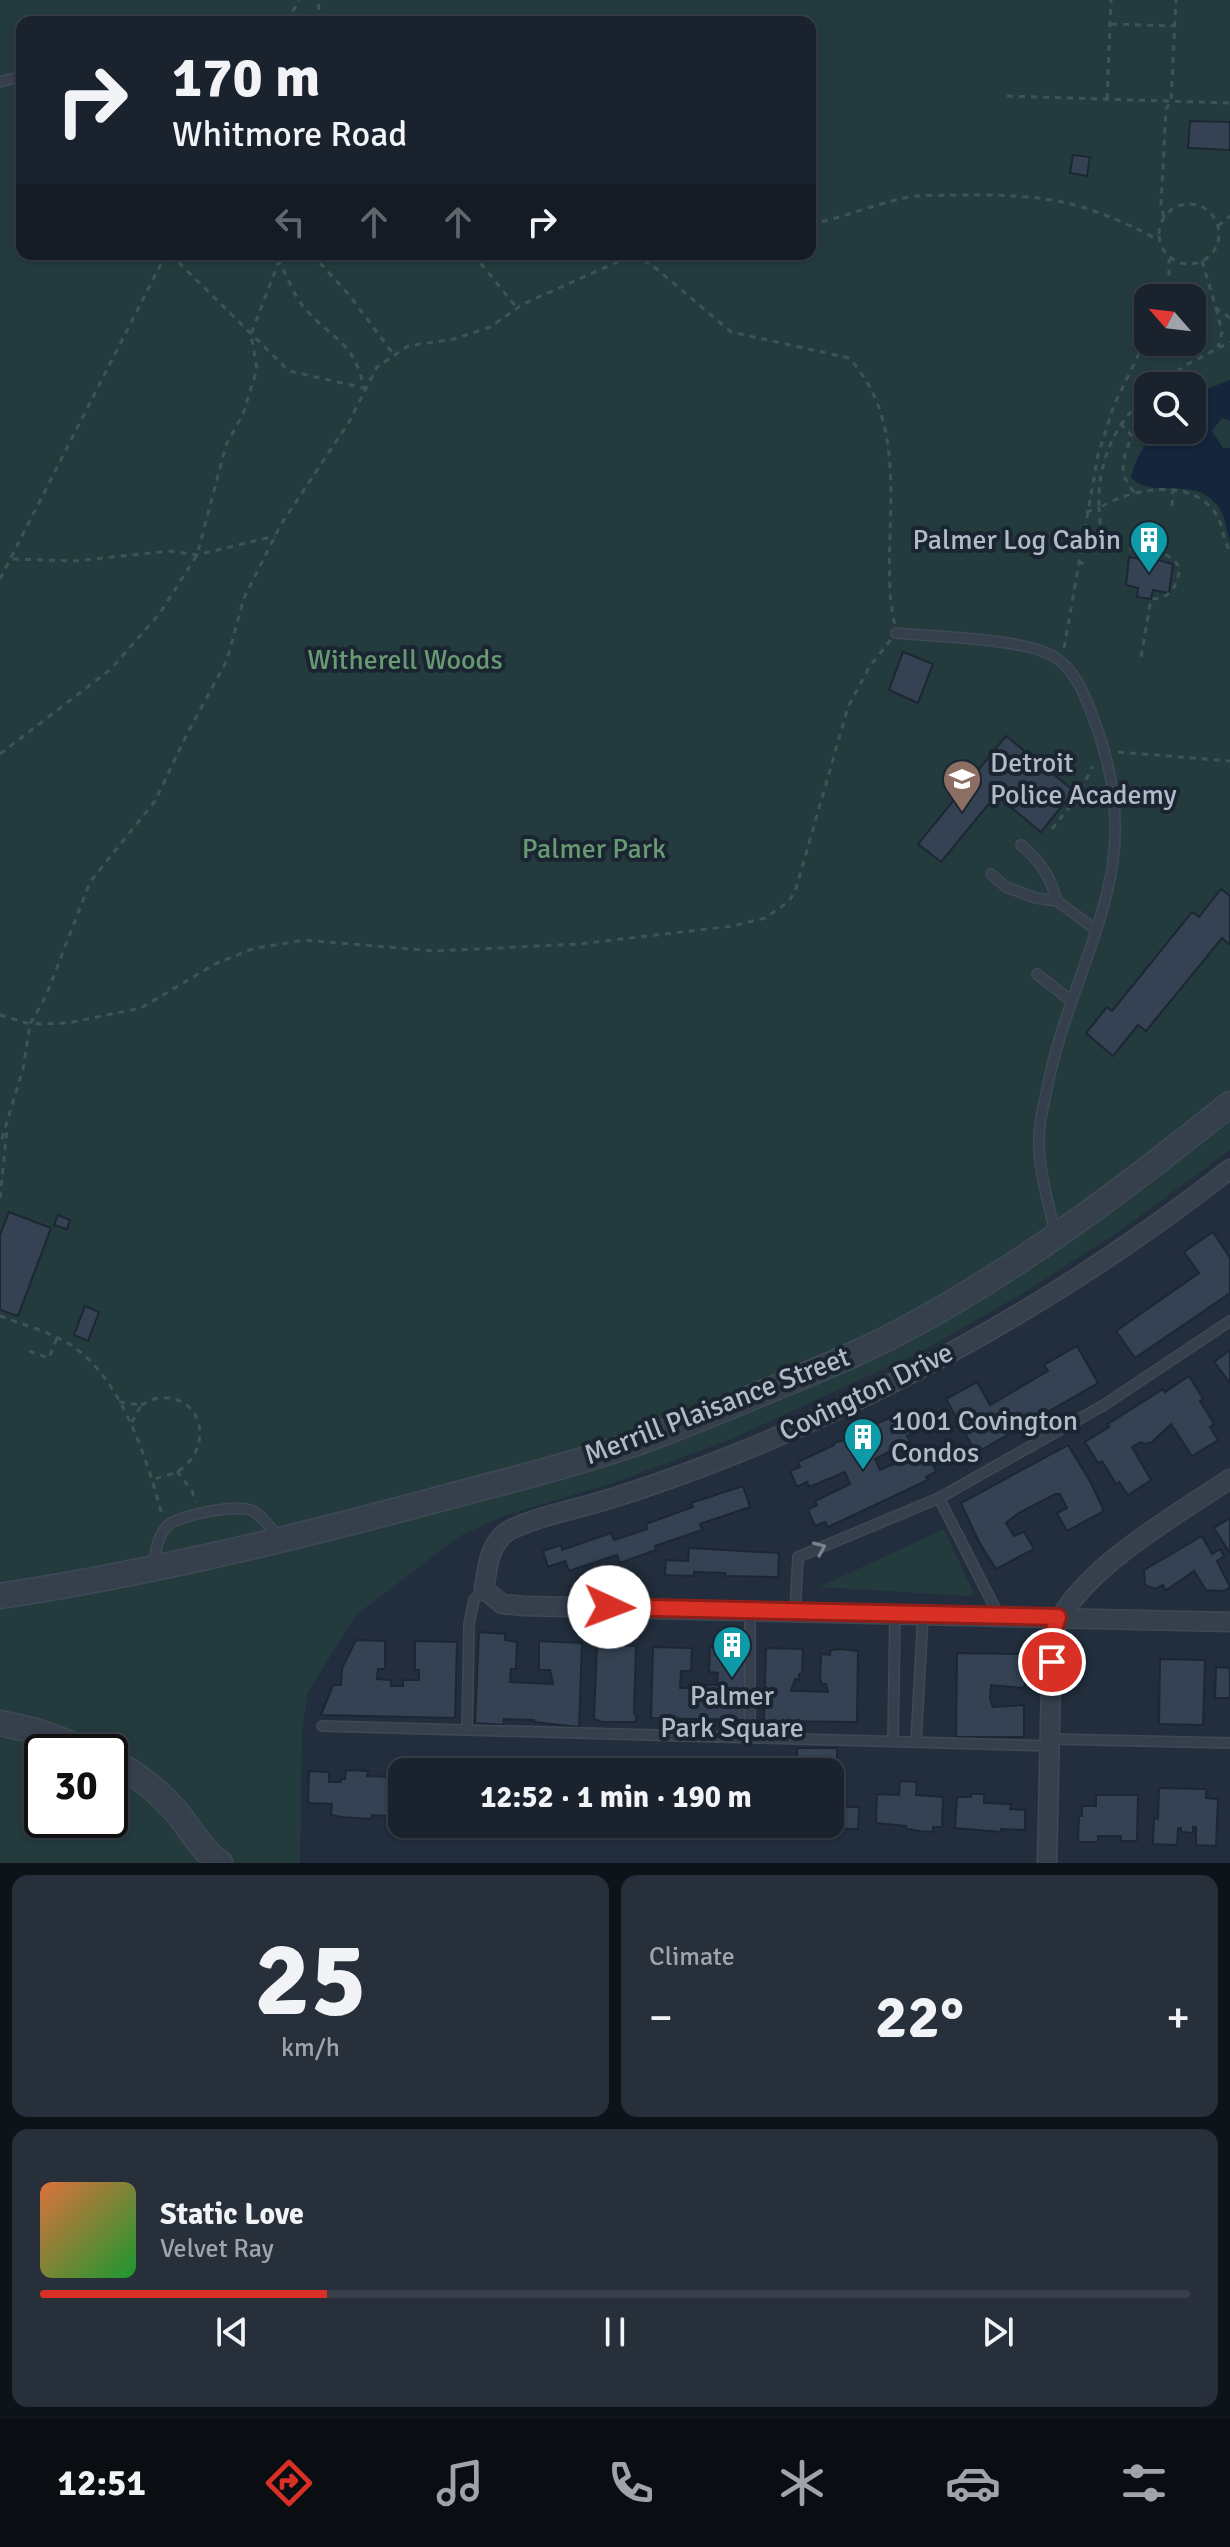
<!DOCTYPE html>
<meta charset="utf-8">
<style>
:root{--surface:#1a222e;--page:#272f3a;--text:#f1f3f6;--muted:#9fa4aa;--line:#383f4a;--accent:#d93025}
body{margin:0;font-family:Signika,sans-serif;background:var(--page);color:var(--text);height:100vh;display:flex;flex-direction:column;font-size:30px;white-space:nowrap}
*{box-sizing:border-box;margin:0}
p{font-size:26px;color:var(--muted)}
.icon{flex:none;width:44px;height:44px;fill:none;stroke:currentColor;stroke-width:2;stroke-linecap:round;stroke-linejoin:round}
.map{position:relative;height:1863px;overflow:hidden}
.drawer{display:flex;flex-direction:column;gap:12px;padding:12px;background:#0e1319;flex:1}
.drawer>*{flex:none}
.hud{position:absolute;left:16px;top:16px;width:800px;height:244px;border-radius:16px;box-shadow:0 2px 6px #0004,0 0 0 2px var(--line);background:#1a222e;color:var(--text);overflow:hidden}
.needle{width:52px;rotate:298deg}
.controls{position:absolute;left:1134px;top:284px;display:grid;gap:16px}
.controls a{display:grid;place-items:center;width:72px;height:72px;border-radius:16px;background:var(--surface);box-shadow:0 2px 6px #0004,0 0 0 2px var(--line);font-size:40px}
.speed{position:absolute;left:24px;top:1734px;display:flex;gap:16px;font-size:40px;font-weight:700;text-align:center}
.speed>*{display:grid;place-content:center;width:104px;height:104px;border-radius:50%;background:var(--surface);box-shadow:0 2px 6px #0004,0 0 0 2px var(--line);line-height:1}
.speed .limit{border:4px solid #111;border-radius:12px;background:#fff;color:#111}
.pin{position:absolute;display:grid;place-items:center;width:68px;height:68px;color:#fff;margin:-34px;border:4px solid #fff;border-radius:50%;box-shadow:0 2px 8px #0007}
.me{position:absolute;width:88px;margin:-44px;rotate:92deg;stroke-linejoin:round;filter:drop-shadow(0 0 6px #0008)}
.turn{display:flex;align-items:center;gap:28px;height:168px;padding:0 24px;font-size:36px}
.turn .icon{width:104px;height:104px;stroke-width:2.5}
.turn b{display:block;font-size:56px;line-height:68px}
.lanes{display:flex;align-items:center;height:76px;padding:0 24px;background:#0003;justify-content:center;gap:40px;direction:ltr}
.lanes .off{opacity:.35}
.big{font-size:60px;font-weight:800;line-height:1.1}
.drawer .tile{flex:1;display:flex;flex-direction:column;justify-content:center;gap:12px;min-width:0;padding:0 28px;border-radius:16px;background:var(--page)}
.drawer .dial{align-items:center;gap:0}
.dial b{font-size:104px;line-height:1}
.song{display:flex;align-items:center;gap:24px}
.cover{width:96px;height:96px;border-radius:12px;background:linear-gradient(135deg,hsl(20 70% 55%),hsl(130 70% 35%))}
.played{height:8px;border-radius:4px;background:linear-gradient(90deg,var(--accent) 25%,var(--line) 25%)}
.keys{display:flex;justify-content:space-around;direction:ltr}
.heat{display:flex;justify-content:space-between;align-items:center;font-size:44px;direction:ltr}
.drawer .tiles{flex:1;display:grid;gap:12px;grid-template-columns:1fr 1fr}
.tile:last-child{grid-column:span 2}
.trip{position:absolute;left:388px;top:1758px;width:456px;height:80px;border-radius:16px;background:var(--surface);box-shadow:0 2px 6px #0004,0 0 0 2px var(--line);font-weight:800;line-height:80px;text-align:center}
.menu{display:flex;height:128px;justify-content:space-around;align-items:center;background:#0a0e12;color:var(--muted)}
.menu .icon{width:56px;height:56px}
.menu .on{color:var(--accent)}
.menu b{font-size:36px;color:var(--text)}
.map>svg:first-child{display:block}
</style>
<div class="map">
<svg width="1230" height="1863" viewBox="0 0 1230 1863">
<rect width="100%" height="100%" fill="#222e3d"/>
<path fill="#243b3e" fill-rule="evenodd" d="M 0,0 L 1230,0 L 1230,1150 L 1121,1230 L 1022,1294 L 919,1353 L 729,1440 L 610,1484 L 503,1516 L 460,1536 L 356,1615 L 308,1692 L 302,1732 L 300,1863 L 0,1863 ZM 22,22 L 810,22 L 810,254 L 22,254 ZM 1148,298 L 1192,298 L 1192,342 L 1148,342 ZM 1148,386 L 1192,386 L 1192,430 L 1148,430 ZM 42,1752 L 110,1752 L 110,1820 L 42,1820 Z
M 944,1529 L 974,1594 L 969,1596 L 819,1587 Z"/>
<path fill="#15253b" d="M 1230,380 L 1230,421 L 1222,418 L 1212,431 L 1223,448 L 1230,448 L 1230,542 C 1226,530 1226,518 1218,506 C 1195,475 1156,500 1131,478 C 1136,457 1143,445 1159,430 L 1192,430 L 1192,401 L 1204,390 Z"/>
<path fill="#344253" stroke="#1d2733" stroke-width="2" d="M 1190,121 L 1230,122 L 1230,150 L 1188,148 Z
M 1073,155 L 1090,157 L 1087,176 L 1070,173 Z
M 1129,557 L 1145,560 L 1146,557 L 1173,564 L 1169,593 L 1153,590 L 1151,599 L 1137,597 L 1138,588 L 1126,585 Z
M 903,652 L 933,664 L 918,703 L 889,690 Z
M 1006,736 L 1074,791 L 1041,832 L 996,795 L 941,862 L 918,844 Z
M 1221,889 L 1230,896 L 1230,945 L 1222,938 L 1146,1031 L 1138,1025 L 1113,1056 L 1086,1033 L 1107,1007 L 1112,1011 L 1192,912 L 1199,917 Z
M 9,1212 L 51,1228 L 18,1316 L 0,1310 L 0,1235 Z
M 58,1215 L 70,1220 L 67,1229 L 54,1225 Z
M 1213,1232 L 1230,1258 L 1230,1293 L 1135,1358 L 1116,1331 L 1199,1273 L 1184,1252 Z
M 85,1306 L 99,1312 L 88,1341 L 74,1335 Z
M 1077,1346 L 1098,1383 L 976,1453 L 946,1399 L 977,1382 L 990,1405 L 1048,1371 L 1044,1365 Z
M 1230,1350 L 1230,1383 L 1214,1362 Z
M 1189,1376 L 1203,1399 L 1200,1401 L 1214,1424 L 1210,1427 L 1218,1440 L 1192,1456 L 1171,1424 L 1152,1442 L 1146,1444 L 1140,1442 L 1132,1447 L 1151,1480 L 1128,1495 L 1119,1482 L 1116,1484 L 1102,1461 L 1098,1463 L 1085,1442 L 1109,1427 L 1108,1424 L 1163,1389 L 1165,1392 Z
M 897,1415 L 899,1420 L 909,1416 L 916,1431 L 907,1436 L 910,1441 L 875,1459 L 880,1470 L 916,1454 L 918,1459 L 928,1454 L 936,1472 L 926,1477 L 928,1480 L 828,1527 L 825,1522 L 815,1526 L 808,1510 L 817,1505 L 815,1501 L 850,1484 L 845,1472 L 809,1487 L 807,1482 L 797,1487 L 790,1471 L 800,1467 L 798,1462 L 834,1445 L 835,1442 L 843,1441 L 853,1433 Z
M 1068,1445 L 1091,1483 L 1104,1511 L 1067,1531 L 1057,1513 L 1067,1508 L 1060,1494 L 1055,1494 L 1017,1514 L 1006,1523 L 1014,1536 L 1024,1532 L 1034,1549 L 996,1569 L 979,1542 L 961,1503 Z
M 743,1486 L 750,1507 L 700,1524 L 702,1530 L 655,1546 L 656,1550 L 620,1563 L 617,1555 L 569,1571 L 565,1561 L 548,1567 L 543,1551 L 561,1545 L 562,1550 L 611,1533 L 614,1540 L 647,1529 L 646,1524 L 693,1507 L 691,1503 Z
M 1230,1518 L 1230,1553 L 1214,1528 Z
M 1202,1536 L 1212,1554 L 1220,1549 L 1224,1556 L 1217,1561 L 1230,1587 L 1224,1591 L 1206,1590 L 1194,1571 L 1168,1589 L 1165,1590 L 1163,1585 L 1155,1589 L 1145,1585 L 1144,1570 Z
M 689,1548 L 779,1553 L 778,1577 L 725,1576 L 725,1573 L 694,1572 L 694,1576 L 665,1575 L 666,1560 L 688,1561 Z
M 479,1632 L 505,1634 L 505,1640 L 517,1642 L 516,1669 L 511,1669 L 510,1682 L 553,1684 L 550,1670 L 539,1670 L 539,1641 L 582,1643 L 579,1727 L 534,1722 L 534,1720 L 504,1719 L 503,1725 L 475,1723 Z
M 356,1640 L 385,1641 L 385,1669 L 378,1669 L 377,1679 L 391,1680 L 391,1686 L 403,1686 L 403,1680 L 419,1680 L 419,1670 L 415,1670 L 415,1641 L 457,1642 L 455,1718 L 321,1715 L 333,1685 L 341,1685 L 342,1668 Z
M 597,1645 L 636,1646 L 634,1713 L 637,1718 L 634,1722 L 602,1722 L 594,1719 Z
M 653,1647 L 692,1648 L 691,1671 L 681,1671 L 680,1688 L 703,1688 L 703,1685 L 717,1685 L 718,1673 L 709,1672 L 710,1647 L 747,1647 L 745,1720 L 651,1718 Z
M 766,1648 L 803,1649 L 802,1674 L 799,1674 L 799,1680 L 795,1679 L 791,1691 L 803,1691 L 828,1692 L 826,1684 L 822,1684 L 820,1679 L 821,1654 L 830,1655 L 831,1650 L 841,1649 L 858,1651 L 857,1722 L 764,1721 Z
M 957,1653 L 1023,1654 L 1025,1686 L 1022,1688 L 991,1685 L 990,1699 L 993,1707 L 1024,1705 L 1024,1737 L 956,1737 Z
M 1160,1659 L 1205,1660 L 1203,1725 L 1159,1724 Z
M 1216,1667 L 1230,1668 L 1230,1698 L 1215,1698 Z
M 797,1748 L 837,1748 L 837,1769 L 797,1769 Z
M 562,1758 L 578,1758 L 578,1772 L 561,1772 Z
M 346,1770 L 368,1771 L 367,1776 L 389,1777 L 387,1816 L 372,1815 L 371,1819 L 341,1817 L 331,1815 L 332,1804 L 308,1803 L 309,1771 L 329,1772 L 329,1782 L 341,1782 L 341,1779 L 345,1779 Z
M 900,1781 L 917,1782 L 916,1795 L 943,1797 L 942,1827 L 933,1827 L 933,1832 L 920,1831 L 907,1829 L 906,1826 L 876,1823 L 877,1794 L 899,1795 Z
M 1159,1788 L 1206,1789 L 1206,1798 L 1218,1799 L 1216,1846 L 1196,1845 L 1196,1827 L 1193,1827 L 1193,1833 L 1181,1832 L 1181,1828 L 1178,1828 L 1177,1845 L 1153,1844 L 1154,1818 L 1158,1819 Z
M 971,1794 L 984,1794 L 984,1803 L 1011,1804 L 1010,1809 L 1025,1810 L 1025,1830 L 1001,1829 L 1001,1832 L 955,1828 L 957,1797 L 971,1797 Z
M 1096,1795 L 1138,1795 L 1137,1841 L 1121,1841 L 1121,1836 L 1098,1836 L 1098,1842 L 1078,1842 L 1079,1816 L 1082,1816 L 1082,1806 L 1096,1806 Z
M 830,1802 L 846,1802 L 846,1807 L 859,1807 L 858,1829 L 817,1828 L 818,1824 L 830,1824 Z
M 574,1824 L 626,1824 L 626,1829 L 574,1831 Z
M 641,1824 L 701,1824 L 701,1830 L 641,1828 Z
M 718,1824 L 784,1824 L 784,1833 L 718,1830 Z"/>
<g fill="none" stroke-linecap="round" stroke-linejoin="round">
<defs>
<path id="service" d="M 0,82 L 22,76
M 896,633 C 935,637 1018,638 1051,655 C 1076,668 1087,700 1096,725 C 1112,769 1119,815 1113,862 C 1102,937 1061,1012 1047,1089 C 1044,1104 1039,1121 1039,1137 C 1038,1168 1048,1202 1055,1232
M 1021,845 C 1041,862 1050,876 1057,901
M 991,874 L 1006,887 L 1036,898 L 1057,901 L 1095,929
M 1037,974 L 1070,1000
M 153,1568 C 155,1554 157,1537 167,1526 C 179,1515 239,1503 253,1511 C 264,1517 272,1530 279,1539
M 795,1611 L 798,1557 L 939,1498
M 999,1616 L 939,1498 L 1104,1405 L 1230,1321
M 322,1726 L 1051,1746
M 467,1730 L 469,1624 L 474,1600 L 484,1589
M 750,1738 L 750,1610
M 1051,1739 L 1230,1743
M 893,1742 L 895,1614
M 916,1742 L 923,1615"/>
<path id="minor" d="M 1230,1169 C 1082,1285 917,1380 743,1451 C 698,1469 652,1486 606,1500 C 574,1510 537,1516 508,1531 C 488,1545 488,1567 484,1589 L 502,1604 L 524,1606 L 1230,1622
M 1047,1863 L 1052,1636 C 1073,1573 1176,1515 1230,1479"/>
<path id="tertiary" d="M 0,1596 C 145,1574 286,1540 428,1502 C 499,1483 573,1465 642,1441 C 684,1426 726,1408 767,1391 C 815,1371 863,1352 909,1327 C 1024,1265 1128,1186 1230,1104
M 0,1723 L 36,1731 L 93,1752
M 110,1760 C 136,1773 160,1792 179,1815 C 192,1832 202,1850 220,1863"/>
</defs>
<use href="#service" stroke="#3f4955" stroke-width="12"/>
<use href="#minor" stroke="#3f4955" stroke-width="21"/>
<use href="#tertiary" stroke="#3f4955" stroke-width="27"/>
<path stroke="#3d5456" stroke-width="3" stroke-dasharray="6 6" stroke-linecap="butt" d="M 287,22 L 299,0
M 318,22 L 319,0
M 1111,24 L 1175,26
M 1007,96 L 1230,103
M 1107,99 L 1111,0
M1159 234a30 30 0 1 1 60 0a30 30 0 1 1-60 0Z
M 1164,217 L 1161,205 L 1166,109 L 1171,101 L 1176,0
M 810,224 C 844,218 876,203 910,197 C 928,194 948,196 965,195 C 1048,194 1086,202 1159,240
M 1218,226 L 1230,216
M 170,254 L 289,371 L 364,388 C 354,342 335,341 306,310 C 295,298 287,276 279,261 L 280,254
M 312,254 L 350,296 L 394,355
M 473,254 L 517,308
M 633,255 L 652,265 L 731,332 L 849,358 C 908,422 886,511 890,589 C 890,604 894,618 896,633 L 870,666 L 848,707 L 795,892 L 788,902 L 765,918 L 733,926 L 579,944 L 435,951 L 304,940 L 252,949 L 215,964 L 141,1008 L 68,1023 L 30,1024 L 46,996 L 90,882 L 155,801 L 187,734 L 227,660 L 244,598 L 280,526 L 349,422 L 377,367 L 408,346 L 454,339 L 490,327 L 523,304 Z
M 1202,261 L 1216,308 L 1230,318
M 1162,298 L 1169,281 L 1169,259
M 1216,308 L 1222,332 L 1218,347
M 1158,386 L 1186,365 L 1230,342
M 1148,394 C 1114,424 1097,463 1099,508 C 1130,489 1188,477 1214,511 C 1223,522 1222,539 1230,551
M 1120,423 L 1132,436 C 1123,457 1117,473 1134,492
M 1172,506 L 1173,490
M 1086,512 L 1099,508 C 1100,516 1099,527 1103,533 C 1119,564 1159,535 1180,568 C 1176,587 1172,598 1151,599 L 1140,663
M 13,559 L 75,561 L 170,551 L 197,555 L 275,536
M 1078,563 L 1090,563
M 0,579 L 166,254
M 1064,648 L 1098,455 L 1114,405 L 1148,335
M 1118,752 L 1230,761
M 0,754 L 111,669 L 160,613 L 197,555 L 226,445 L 243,414 L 257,369 L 251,334 L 279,261 L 287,254
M 1052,829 L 1077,797 L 1093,766
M 0,1015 L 30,1024 L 23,1069 L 0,1145
M 0,1198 L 7,1129
M 0,1316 C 21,1324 44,1330 64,1341 C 120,1371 147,1459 162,1515
M 29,1351 L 49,1358 L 57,1338
M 119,1402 L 141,1405 L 131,1424
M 141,1405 C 146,1403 153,1399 158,1398 C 204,1393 214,1449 178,1471 C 171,1475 161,1477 154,1479
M 177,1471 L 192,1491 L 196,1502"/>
<use href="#service" stroke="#36404d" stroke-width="9"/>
<use href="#minor" stroke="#36404d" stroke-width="18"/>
<use href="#tertiary" stroke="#36404d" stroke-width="24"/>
</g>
<defs><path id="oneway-chevron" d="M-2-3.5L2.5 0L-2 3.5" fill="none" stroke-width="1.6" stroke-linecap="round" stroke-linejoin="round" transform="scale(2)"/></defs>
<use stroke="#7a8391" href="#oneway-chevron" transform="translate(820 1548) rotate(-23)"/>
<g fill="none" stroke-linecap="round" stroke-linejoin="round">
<defs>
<path id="route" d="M 609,1607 L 1058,1617 L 1052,1636 L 1052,1662"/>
</defs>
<use href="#route" stroke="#8d1f18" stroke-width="20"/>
<use href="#route" stroke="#d93025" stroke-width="14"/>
</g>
<defs>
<symbol id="building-pin" viewBox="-11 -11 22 30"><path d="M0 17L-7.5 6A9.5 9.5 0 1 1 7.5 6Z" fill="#0f9aa8" stroke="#1b2531"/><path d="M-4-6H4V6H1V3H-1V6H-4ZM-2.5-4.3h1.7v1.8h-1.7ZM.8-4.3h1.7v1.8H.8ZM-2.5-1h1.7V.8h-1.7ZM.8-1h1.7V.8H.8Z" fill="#fff"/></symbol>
<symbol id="school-pin" viewBox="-11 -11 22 30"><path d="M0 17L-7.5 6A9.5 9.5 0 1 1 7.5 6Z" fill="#8d6e63" stroke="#1b2531"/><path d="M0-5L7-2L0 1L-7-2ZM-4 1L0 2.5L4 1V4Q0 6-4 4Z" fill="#fff"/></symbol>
</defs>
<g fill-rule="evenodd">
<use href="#building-pin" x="1127" y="518" width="44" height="60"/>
<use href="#school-pin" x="940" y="757" width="44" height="60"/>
<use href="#building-pin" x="841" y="1415" width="44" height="60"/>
<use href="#building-pin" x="710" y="1623" width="44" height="60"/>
</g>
<g text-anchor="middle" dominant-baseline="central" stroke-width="8" stroke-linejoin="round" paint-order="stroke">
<g font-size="28" fill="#b1bac8" stroke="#1b2531" text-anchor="start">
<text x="1121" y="540" text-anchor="end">Palmer Log Cabin</text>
<text x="990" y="763">Detroit<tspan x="990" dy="32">Police Academy</tspan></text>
<text x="891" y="1421">1001 Covington<tspan x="891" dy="32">Condos</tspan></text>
<text x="732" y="1696" text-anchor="middle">Palmer<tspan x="732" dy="32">Park Square</tspan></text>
</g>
<g font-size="28" fill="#679a72" stroke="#1b2531">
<text x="405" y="660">Witherell Woods</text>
<text x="594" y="849">Palmer Park</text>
</g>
<g font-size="28" fill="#b1bac8" stroke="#1b2531">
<text transform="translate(866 1392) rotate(-26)">Covington Drive</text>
<text transform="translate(717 1406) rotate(-21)">Merrill Plaisance Street</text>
</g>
</g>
</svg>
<div class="controls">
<a><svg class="needle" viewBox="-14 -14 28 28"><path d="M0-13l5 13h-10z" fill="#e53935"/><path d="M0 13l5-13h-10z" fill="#9fa4aa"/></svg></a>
<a><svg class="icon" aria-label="search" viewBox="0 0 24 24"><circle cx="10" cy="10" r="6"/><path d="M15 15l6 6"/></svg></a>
</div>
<div class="speed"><div class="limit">30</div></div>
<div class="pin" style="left:1052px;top:1662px;background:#d93025"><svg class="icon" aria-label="arrive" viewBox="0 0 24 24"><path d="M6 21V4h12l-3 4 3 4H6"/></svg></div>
<svg class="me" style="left:609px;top:1607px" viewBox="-20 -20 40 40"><circle r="19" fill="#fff"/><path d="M0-13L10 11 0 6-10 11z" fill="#d93025"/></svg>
<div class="trip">12:52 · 1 min · 190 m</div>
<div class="hud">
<div class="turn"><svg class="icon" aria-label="right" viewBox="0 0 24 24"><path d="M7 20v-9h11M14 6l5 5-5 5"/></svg><div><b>170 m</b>Whitmore Road</div></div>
<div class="lanes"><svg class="icon off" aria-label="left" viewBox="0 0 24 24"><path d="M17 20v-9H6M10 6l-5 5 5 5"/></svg><svg class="icon off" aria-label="ahead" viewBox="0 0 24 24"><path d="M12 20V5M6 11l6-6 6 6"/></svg><svg class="icon off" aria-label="ahead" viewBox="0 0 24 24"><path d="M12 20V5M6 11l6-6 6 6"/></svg><svg class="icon" aria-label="right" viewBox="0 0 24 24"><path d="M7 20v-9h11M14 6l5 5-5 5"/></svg></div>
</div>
</div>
<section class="drawer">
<div class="tiles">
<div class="tile dial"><b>25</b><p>km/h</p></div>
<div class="tile"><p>Climate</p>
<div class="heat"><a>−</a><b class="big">22°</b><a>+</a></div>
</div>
<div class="tile">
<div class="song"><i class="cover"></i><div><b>Static Love</b><p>Velvet Ray</p></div></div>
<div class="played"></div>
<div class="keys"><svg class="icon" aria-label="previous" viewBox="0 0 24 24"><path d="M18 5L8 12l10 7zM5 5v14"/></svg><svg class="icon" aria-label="pause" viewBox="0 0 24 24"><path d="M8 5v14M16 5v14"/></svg><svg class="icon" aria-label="next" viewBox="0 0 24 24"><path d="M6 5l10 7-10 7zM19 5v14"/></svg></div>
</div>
</div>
</section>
<nav class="menu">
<b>12:51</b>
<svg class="icon on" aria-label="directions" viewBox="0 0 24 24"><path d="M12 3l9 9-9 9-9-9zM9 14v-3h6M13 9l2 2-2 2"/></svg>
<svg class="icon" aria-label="music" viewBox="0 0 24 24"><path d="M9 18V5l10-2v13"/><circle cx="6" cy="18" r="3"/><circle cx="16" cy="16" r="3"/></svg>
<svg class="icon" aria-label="phone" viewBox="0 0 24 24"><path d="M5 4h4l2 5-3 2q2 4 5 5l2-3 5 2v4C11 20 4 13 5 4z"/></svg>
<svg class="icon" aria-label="climate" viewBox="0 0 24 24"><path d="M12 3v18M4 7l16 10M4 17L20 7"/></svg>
<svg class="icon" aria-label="car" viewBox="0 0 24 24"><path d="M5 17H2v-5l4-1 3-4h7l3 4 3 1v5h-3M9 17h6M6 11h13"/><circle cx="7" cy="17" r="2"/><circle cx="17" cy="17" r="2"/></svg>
<svg class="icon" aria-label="filters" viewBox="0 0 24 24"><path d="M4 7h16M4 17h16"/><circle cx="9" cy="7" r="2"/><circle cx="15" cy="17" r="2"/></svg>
</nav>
